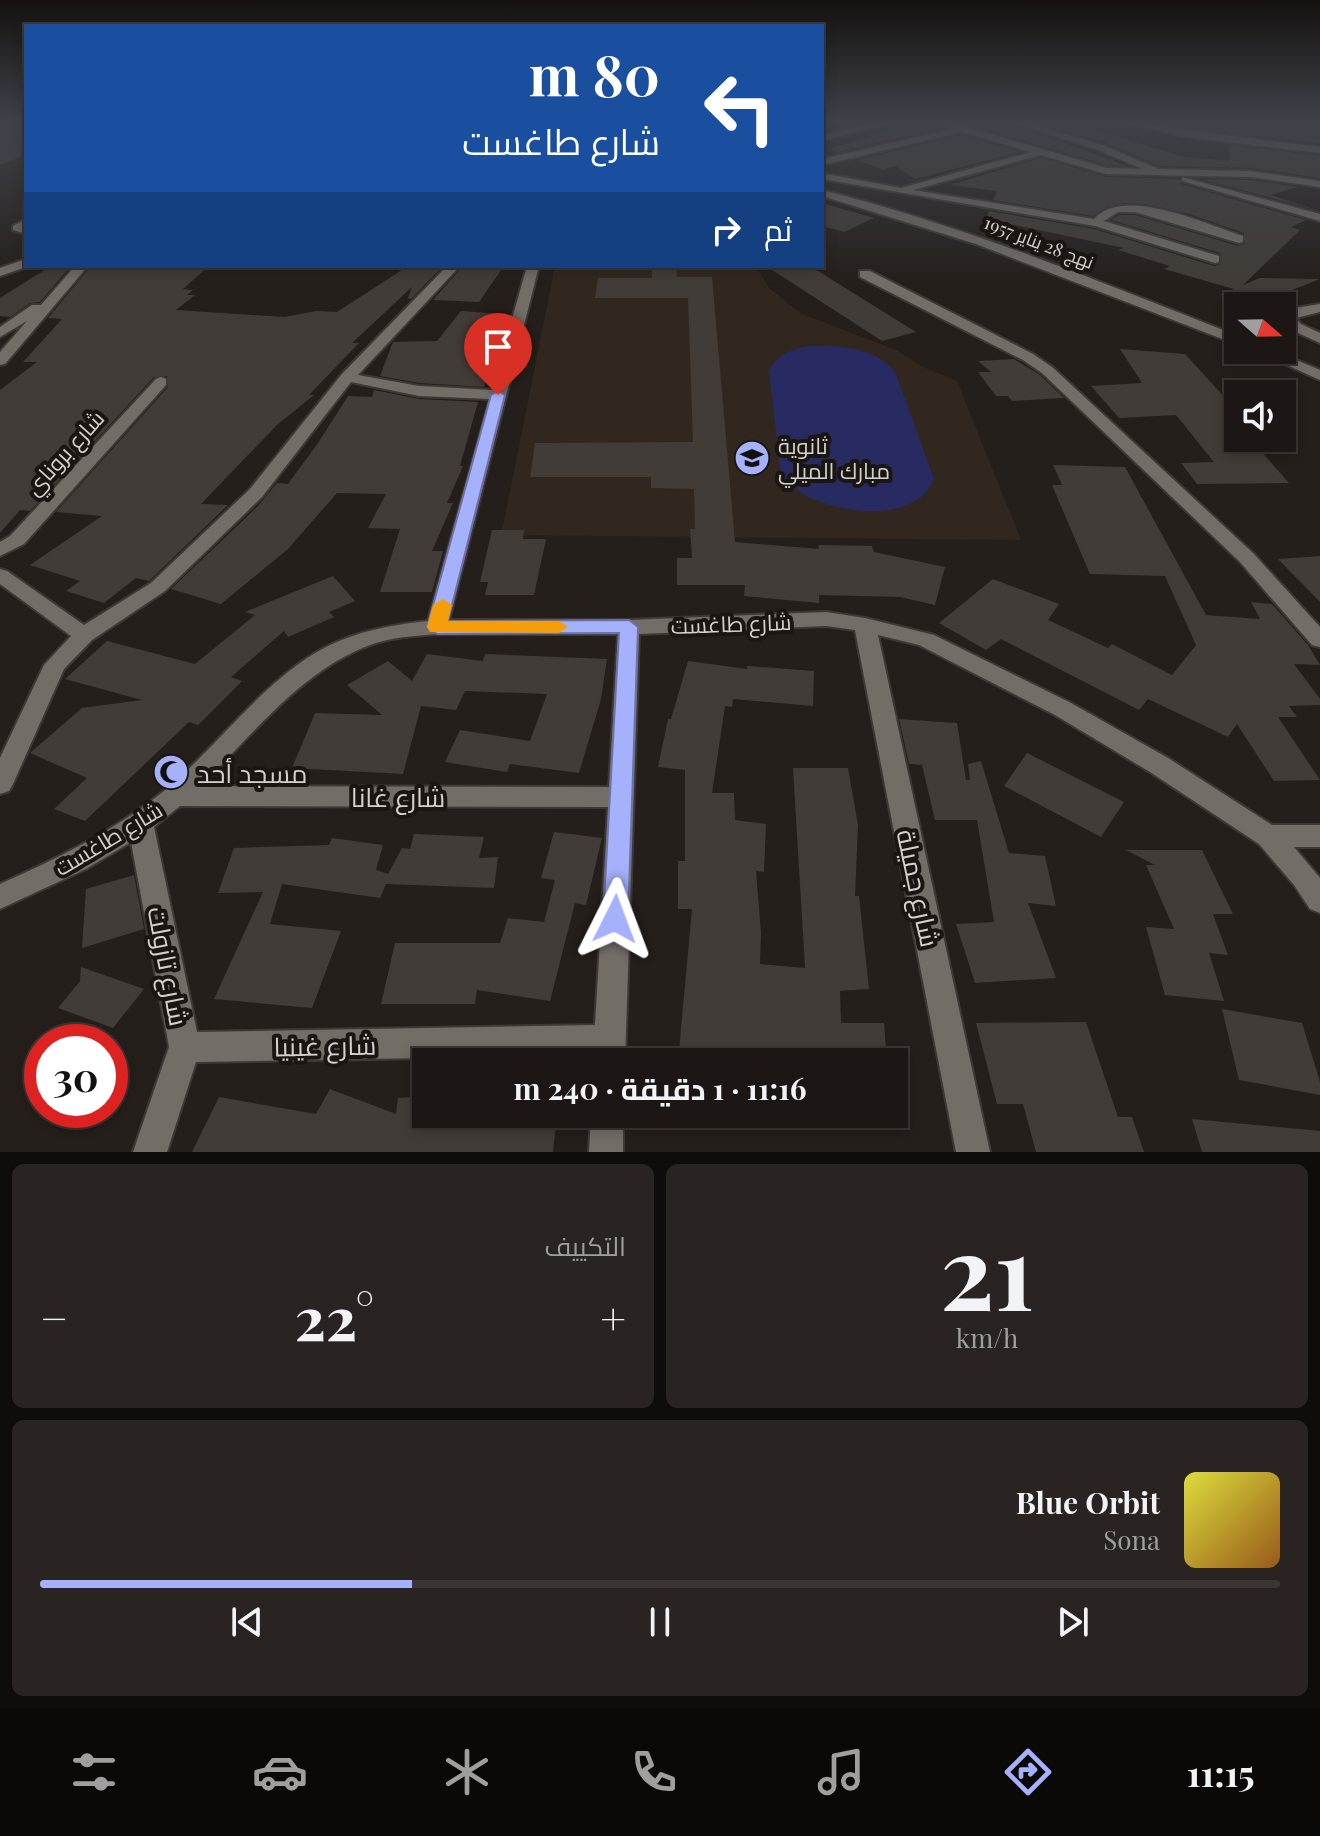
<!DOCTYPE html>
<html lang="ar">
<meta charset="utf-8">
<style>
:root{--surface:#1c1714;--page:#292422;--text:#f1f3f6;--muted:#a09fa0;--line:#3a3634;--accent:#a6b1fc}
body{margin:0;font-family:"Playfair Display",Cairo,serif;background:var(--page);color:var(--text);direction:rtl;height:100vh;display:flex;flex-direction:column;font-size:30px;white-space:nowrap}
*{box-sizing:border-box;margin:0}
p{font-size:26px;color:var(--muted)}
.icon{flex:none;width:44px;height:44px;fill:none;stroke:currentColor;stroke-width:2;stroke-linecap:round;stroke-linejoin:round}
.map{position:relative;height:1152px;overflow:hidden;direction:ltr}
.details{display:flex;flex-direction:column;gap:12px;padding:12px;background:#0f0d0b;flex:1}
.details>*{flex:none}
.guide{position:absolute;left:24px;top:24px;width:800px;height:244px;border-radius:0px;box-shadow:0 4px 12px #0003,0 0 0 2px var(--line);direction:rtl;background:#1a4fa0;color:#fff;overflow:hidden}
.needle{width:52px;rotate:110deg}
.controls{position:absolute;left:1224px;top:292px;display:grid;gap:16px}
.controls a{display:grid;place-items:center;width:72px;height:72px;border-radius:0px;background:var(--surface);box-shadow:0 4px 12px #0003,0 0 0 2px var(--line);font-size:40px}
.speed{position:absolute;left:24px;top:1024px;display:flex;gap:16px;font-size:40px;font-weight:700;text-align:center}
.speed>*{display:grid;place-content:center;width:104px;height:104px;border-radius:50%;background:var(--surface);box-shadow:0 4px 12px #0003,0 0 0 2px var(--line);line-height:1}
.speed .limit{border:12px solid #d22;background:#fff;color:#111}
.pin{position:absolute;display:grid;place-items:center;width:68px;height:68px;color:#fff;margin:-82px -34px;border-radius:50% 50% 50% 0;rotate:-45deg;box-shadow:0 0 8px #0007}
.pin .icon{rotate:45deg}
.me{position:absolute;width:88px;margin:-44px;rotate:3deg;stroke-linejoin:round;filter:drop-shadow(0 0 6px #0008)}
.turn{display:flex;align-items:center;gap:28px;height:168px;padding:0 32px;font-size:36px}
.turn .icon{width:104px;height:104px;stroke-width:2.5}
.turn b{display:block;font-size:56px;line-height:68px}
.then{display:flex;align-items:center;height:76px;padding:0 32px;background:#0003;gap:16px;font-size:30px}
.big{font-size:60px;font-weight:700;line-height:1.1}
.details .widget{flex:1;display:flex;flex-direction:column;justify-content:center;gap:12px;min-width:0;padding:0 28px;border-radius:12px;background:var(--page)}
.details .dial{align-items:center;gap:0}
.dial b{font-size:104px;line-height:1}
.song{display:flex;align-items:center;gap:24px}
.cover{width:96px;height:96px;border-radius:12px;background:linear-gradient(135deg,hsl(60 70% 55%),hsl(30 70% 35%))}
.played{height:8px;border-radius:4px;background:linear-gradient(90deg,var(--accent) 30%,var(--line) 30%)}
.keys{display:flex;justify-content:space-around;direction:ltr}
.heat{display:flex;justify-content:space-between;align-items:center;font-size:44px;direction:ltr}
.details .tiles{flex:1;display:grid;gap:12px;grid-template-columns:1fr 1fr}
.widget:last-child{grid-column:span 2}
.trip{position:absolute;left:412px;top:1048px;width:496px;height:80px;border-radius:0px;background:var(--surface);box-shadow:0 4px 12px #0003,0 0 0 2px var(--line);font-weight:700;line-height:80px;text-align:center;direction:rtl}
.tab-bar{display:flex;height:128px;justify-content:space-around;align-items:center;background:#0b0908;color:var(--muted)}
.tab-bar .icon{width:56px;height:56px}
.tab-bar .on{color:var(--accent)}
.tab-bar b{font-size:36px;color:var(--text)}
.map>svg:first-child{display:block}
</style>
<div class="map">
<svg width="1320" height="1152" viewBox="0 0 1320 1152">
<rect width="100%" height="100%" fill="#251f1b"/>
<path fill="#31271e" d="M 565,266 L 756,266 L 769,288 L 800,313 L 898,351 L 921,366 L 957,381 L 1021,540 L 501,535 L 554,271 Z"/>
<path fill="#282b61" d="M 809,346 C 839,346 877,346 896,374 L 934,479 C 916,523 846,514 811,498 C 799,493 790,484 781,475 L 769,371 C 778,353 790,350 809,346 Z"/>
<path fill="#413c37" d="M 914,122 L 932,122 L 942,128 L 838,152 L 830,149 Z
M 960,122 L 1008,122 L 1127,166 L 1107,165 Z
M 1036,122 L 1067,122 L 1185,157 L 1230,161 L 1229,145 L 1320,156 L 1320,178 L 1251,168 L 1160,166 L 1103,142 Z
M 1229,122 L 1320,127 L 1320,144 L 1229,132 Z
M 0,124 L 26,126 L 26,155 L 0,165 Z
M 962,135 L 1020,152 L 915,179 L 895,166 L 883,170 L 858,160 Z
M 1041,158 L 1106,177 L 1179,179 L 1181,184 L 1306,220 L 1291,227 L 1300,230 L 1243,285 L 1260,278 L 1320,279 L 1252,306 L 1220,294 L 1234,289 L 1164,269 L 1170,266 L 1118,250 L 1124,248 L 986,219 L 989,211 L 1094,229 L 1214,266 L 1221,264 L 1220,253 L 1111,220 L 1119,215 L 1135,215 L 1238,246 L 1245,244 L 1244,233 L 1189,214 L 1145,204 L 1125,203 L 1107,207 L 1093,216 L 993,200 L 997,191 L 950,185 Z
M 1201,179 L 1251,180 L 1298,187 L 1271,195 L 1320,211 Z
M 822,203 L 874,218 L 844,232 L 822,226 Z
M 51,266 L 71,266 L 40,302 L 30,303 L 10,317 L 0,316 L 0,298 Z
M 91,266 L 209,266 L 183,289 L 193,290 L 187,295 L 195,295 L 176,310 L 285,317 L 316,311 L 337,312 L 408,266 L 443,266 L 411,299 L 408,298 L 412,287 L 352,343 L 359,343 L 309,395 L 314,395 L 277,425 L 201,504 L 228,505 L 149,581 L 136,578 L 104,603 L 66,591 L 80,581 L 30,565 L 102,516 L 56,512 L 168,387 L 167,376 L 154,377 L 30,511 L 20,510 L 0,533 L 0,390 L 37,362 L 23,362 L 62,319 L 48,318 Z
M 463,266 L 504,266 L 479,302 L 433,300 Z
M 652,266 L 676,266 L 677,277 L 712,277 L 735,542 L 819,549 L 818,545 L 872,546 L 874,552 L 945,567 L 935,605 L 900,597 L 819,595 L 819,603 L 744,596 L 745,585 L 677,585 L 677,558 L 692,558 L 690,529 L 695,529 L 694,489 L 651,488 L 651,477 L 530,477 L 535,443 L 693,442 L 688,298 L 595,298 L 598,278 L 652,278 Z
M 766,266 L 810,266 L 916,332 L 882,341 Z
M 461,311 L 503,314 L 490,334 L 505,334 L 494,369 L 491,369 L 484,387 L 419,383 L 380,376 L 393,342 L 437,341 Z
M 1120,349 L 1185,354 L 1238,412 L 1238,440 L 1250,439 L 1289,483 L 1197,484 L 1181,463 L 1214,462 L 1176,415 L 1119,418 L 1091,386 L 1142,383 Z
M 1014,359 L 1040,375 L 1064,398 L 1012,401 L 1008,396 L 996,396 L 978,372 L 991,372 L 978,361 Z
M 374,390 L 419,399 L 478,402 L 460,466 L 463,466 L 447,503 L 453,503 L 432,551 L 443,551 L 432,592 L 380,592 L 400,529 L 368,528 L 386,494 L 337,493 L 288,549 L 221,604 L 171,589 L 257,507 L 277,483 L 288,484 L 316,446 L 348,396 L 372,397 Z
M 1053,465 L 1125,467 L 1206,615 L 1260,619 L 1251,602 L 1272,604 L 1308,645 L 1320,665 L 1294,664 L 1320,699 L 1320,705 L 1289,706 L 1297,717 L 1278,717 L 1320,780 L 1274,781 L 1237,724 L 1228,737 L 1148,699 L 1139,710 L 1001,639 L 986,650 L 939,623 L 993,579 L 1059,604 L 1048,620 L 1108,648 L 1112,644 L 1172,675 L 1196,645 L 1165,576 L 1090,574 L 1052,485 L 1062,485 Z
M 492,530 L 524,530 L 523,539 L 546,539 L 534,595 L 485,595 L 488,582 L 480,582 Z
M 1320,556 L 1320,602 L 1278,559 Z
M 333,576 L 355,601 L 329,612 L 334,617 L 288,637 L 284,631 L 231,677 L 242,681 L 198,725 L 189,722 L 85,821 L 54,809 L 87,778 L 30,753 L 82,708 L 142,700 L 65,679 L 107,641 L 195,664 L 255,615 L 245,612 Z
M 427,654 L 483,661 L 485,654 L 607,659 L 601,699 L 579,773 L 510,764 L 507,772 L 445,762 L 460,730 L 530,741 L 547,694 L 465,691 L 456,710 L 421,706 L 403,774 L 292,768 L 315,713 L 382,715 L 347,685 L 388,661 L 412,681 Z
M 688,661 L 747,669 L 747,666 L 814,671 L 813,706 L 733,699 L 732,707 L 725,706 L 712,793 L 734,793 L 735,820 L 766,824 L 764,872 L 756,871 L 761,933 L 760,964 L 805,968 L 793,768 L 848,768 L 858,825 L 855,896 L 859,896 L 869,989 L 840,991 L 841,1023 L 884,1023 L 887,1062 L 815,1062 L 814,1055 L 767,1051 L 767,1062 L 678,1062 L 692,909 L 678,909 L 678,861 L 685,861 L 685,770 L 658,767 L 668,719 L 671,719 Z
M 899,719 L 957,723 L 966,780 L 970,780 L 968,764 L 981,761 L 1009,853 L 1045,856 L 1056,906 L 1028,903 L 1056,978 L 975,983 L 956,924 L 994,922 L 977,820 L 935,820 L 922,765 L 909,764 Z
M 1027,753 L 1124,802 L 1101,837 L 1004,786 Z
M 554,832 L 602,838 L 586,905 L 575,903 L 550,1001 L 477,990 L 475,1004 L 381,1004 L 395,943 L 500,943 L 508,918 L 544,922 L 555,880 L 541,878 Z
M 414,834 L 484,837 L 479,858 L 498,857 L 494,888 L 386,884 L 380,898 L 282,884 L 270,924 L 341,931 L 312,1008 L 214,999 L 263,892 L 218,893 L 234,848 L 329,845 L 332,838 L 383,845 L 376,870 L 388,874 L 402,848 L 410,849 Z
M 1126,850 L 1202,850 L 1233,914 L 1213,914 L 1228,955 L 1209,953 L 1224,1001 L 1165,995 L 1146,927 L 1174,929 L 1146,865 L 1155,865 Z
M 134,875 L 144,929 L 82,948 L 86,889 Z
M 81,967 L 144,989 L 113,1028 L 58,1008 L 80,981 Z
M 1222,1009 L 1302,1023 L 1320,1082 L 1320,1095 L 1239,1080 Z
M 1086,1022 L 1118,1117 L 1132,1117 L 1144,1152 L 1036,1152 L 1023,1104 L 997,1104 L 976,1023 Z
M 330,1089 L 396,1114 L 398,1098 L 426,1096 L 426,1114 L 557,1114 L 553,1152 L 192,1152 L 219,1097 L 316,1114 Z
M 1192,1119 L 1320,1131 L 1320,1152 L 1202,1152 Z"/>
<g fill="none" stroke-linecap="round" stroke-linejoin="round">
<defs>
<path id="minor" d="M 878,122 L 894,122 L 822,141 L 822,135 Z
M 935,122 L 949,122 L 1107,168 L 1143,169 L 1096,149 L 1011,122 L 1025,122 L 1102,145 L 1159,169 L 1251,171 L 1320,181 L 1320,187 L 1251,177 L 1106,174 L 1041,155 L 913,190 L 1094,219 C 1124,185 1207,225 1243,236 L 1243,242 L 1239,243 L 1135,212 L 1118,212 L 1104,221 L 1219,256 L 1219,262 L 1215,263 L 1095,226 L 822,179 L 822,173 L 901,188 L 1031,152 L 962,132 L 822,165 L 822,159 L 951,129 Z
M 1122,122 L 1320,147 L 1320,153 L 1193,138 Z
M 1182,177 L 1320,214 L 1320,221 L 1182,181 Z
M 26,219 L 26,234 L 13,230 L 13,226 Z
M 26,259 L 26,266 L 29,266 L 0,276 L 0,268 Z
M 75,266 L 88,266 L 5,364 L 0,365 L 0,352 L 27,321 L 0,337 L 0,327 L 32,305 L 41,305 Z
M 447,266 L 460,266 L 358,375 L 419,386 L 492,390 L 527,266 L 539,266 L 449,620 L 629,620 L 826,612 L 865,618 L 934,635 L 1071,703 L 1168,758 L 1272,825 L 1320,825 L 1320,847 L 1294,847 L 1320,878 L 1320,913 L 1310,909 L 1294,885 L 1259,844 L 1150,772 L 1055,715 L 919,645 L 878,635 L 990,1152 L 956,1152 L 855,630 L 826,626 L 639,634 L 625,1062 L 593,1062 L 594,1055 L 196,1062 L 167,1152 L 133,1152 L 169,1047 L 131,842 L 86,869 L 0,909 L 0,884 C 58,858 114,831 164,791 C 215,749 256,690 312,655 C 347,633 388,625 428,621 L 490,399 L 419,396 L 351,382 L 262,497 L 165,591 L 92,640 L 64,669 L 13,784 L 9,791 L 0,794 L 0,758 L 44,665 L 71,636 L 0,584 L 0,569 L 7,571 L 84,625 L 151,583 L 250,489 L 342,374 ZM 437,634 L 618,634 L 609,787 L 201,786 C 251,736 302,670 370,645 C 391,637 415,636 437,634 ZM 180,806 L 608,807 L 595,1025 L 197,1032 L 154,827 Z
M 860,271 L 870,271 L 1033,354 L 1052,367 L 1254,554 L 1320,627 L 1320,647 L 1312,645 L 1240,562 L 1042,373 L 1023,360 L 860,277 Z
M 1320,304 L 1320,312 L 1296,318 L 1301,324 L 1320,333 L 1320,343 L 1291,330 L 1282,318 L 1289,309 Z
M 161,377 L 166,379 L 166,385 L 24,544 L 0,556 L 0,542 L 10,536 L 156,379 Z
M 591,1114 L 623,1114 L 623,1152 L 589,1152 Z"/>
<path id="tertiary" d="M 822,190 C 965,226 1101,282 1238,336 L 1238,345 L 976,244 L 822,196 Z
M 1253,350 L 1273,350 L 1320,370 L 1320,380 Z"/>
</defs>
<use href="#minor" stroke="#3e3936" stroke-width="4"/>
<use href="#tertiary" stroke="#3e3936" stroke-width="4"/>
<use href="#minor" fill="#736d68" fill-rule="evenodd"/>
<use href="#tertiary" fill="#736d68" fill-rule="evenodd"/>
</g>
<linearGradient id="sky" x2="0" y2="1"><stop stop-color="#14110f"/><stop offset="0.43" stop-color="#40424a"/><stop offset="1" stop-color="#40424a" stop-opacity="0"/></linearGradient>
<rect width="1320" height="283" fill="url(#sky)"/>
<path fill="#a6b1fc" stroke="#6c73a4" stroke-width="2" d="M 498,391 L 505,395 L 448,621 L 629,620 L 638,627 L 628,919 L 624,927 L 615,930 L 606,927 L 603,919 L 619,633 L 437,634 L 427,627 L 491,395 Z"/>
<path fill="#f59e0b" d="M 443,599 L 452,605 L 448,621 L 559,621 L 568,627 L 559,633 L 430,632 L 427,627 L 433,605 Z"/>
<defs>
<symbol id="school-disc" viewBox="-11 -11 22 22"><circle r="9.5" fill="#a6b1fc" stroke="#1b1612"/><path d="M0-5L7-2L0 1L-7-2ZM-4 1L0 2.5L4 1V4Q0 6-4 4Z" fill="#111"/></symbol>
<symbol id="mosque-disc" viewBox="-11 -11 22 22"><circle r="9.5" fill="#a6b1fc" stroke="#1b1612"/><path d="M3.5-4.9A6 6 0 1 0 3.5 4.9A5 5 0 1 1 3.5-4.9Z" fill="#111"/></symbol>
</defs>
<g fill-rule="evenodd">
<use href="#school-disc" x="732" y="438" width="40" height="40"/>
<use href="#mosque-disc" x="151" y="752" width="40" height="40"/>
</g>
<g text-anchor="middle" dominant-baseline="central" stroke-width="8" stroke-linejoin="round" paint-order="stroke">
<g font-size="18" fill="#d5d1ce" stroke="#1b1612">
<text transform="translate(1039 242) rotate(21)">نهج 28 يناير 1957</text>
</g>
<g font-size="22" fill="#d5d1ce" stroke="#1b1612" text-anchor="start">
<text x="778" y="445">ثانوية<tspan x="778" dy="25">مبارك الميلي</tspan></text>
</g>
<g font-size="22" fill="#d5d1ce" stroke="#1b1612">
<text transform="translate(64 452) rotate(-48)">شارع بروناي</text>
<text transform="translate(731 623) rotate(-2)">شارع طاغست</text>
<text transform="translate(108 838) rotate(-31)">شارع طاغست</text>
</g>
<g font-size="26" fill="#d5d1ce" stroke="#1b1612" text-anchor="start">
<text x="197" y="772">مسجد أحد</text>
</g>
<g font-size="26" fill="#d5d1ce" stroke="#1b1612">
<text x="398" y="796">شارع غانا</text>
<text transform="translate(919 888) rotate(78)">شارع جميلة</text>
<text transform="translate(169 966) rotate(79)">شارع تازولت</text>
<text transform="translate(325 1045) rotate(-1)">شارع غينيا</text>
</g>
</g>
</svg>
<div class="controls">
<a><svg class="needle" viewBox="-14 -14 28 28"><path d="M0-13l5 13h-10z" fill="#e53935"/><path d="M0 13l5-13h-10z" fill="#a09fa0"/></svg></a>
<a><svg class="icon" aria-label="sound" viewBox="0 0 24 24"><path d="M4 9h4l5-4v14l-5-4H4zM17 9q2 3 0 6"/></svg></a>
</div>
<div class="speed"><div class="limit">30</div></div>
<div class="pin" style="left:498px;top:395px;background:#d93025"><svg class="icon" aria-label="arrive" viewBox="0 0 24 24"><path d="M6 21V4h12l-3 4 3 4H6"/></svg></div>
<svg class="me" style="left:615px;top:919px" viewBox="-20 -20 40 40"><path d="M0-17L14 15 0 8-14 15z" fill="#a6b1fc" stroke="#fff" stroke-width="4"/></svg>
<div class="trip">11:16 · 1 دقيقة · 240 m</div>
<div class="guide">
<div class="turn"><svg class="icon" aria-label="left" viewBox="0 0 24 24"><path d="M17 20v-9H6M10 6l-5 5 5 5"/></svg><div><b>80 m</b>شارع طاغست</div></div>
<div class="then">ثم<svg class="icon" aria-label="right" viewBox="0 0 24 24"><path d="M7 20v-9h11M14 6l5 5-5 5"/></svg></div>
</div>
</div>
<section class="details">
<div class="tiles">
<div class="widget dial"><b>21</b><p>km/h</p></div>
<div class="widget"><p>التكييف</p>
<div class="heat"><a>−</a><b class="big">22°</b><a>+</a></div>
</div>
<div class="widget">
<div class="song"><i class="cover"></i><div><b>Blue Orbit</b><p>Sona</p></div></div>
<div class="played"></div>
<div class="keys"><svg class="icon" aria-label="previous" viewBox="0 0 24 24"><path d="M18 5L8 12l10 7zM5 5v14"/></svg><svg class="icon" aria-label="pause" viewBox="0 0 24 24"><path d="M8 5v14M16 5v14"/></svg><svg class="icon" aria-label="next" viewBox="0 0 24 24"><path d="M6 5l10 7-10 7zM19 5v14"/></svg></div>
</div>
</div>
</section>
<nav class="tab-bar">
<b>11:15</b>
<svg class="icon on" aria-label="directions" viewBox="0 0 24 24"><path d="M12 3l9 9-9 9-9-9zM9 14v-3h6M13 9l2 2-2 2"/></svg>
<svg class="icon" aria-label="music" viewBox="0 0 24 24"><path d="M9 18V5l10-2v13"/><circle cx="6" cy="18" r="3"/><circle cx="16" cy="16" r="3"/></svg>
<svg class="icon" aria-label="phone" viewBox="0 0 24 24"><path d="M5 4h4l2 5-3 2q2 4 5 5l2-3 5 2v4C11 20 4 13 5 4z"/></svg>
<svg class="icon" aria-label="climate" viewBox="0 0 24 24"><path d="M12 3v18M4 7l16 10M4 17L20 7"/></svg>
<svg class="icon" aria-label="car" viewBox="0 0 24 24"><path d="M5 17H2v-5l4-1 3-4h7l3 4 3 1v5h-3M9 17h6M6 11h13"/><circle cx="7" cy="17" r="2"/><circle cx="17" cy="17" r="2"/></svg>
<svg class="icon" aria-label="filters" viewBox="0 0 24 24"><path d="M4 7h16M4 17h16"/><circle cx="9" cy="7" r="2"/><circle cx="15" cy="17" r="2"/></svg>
</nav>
